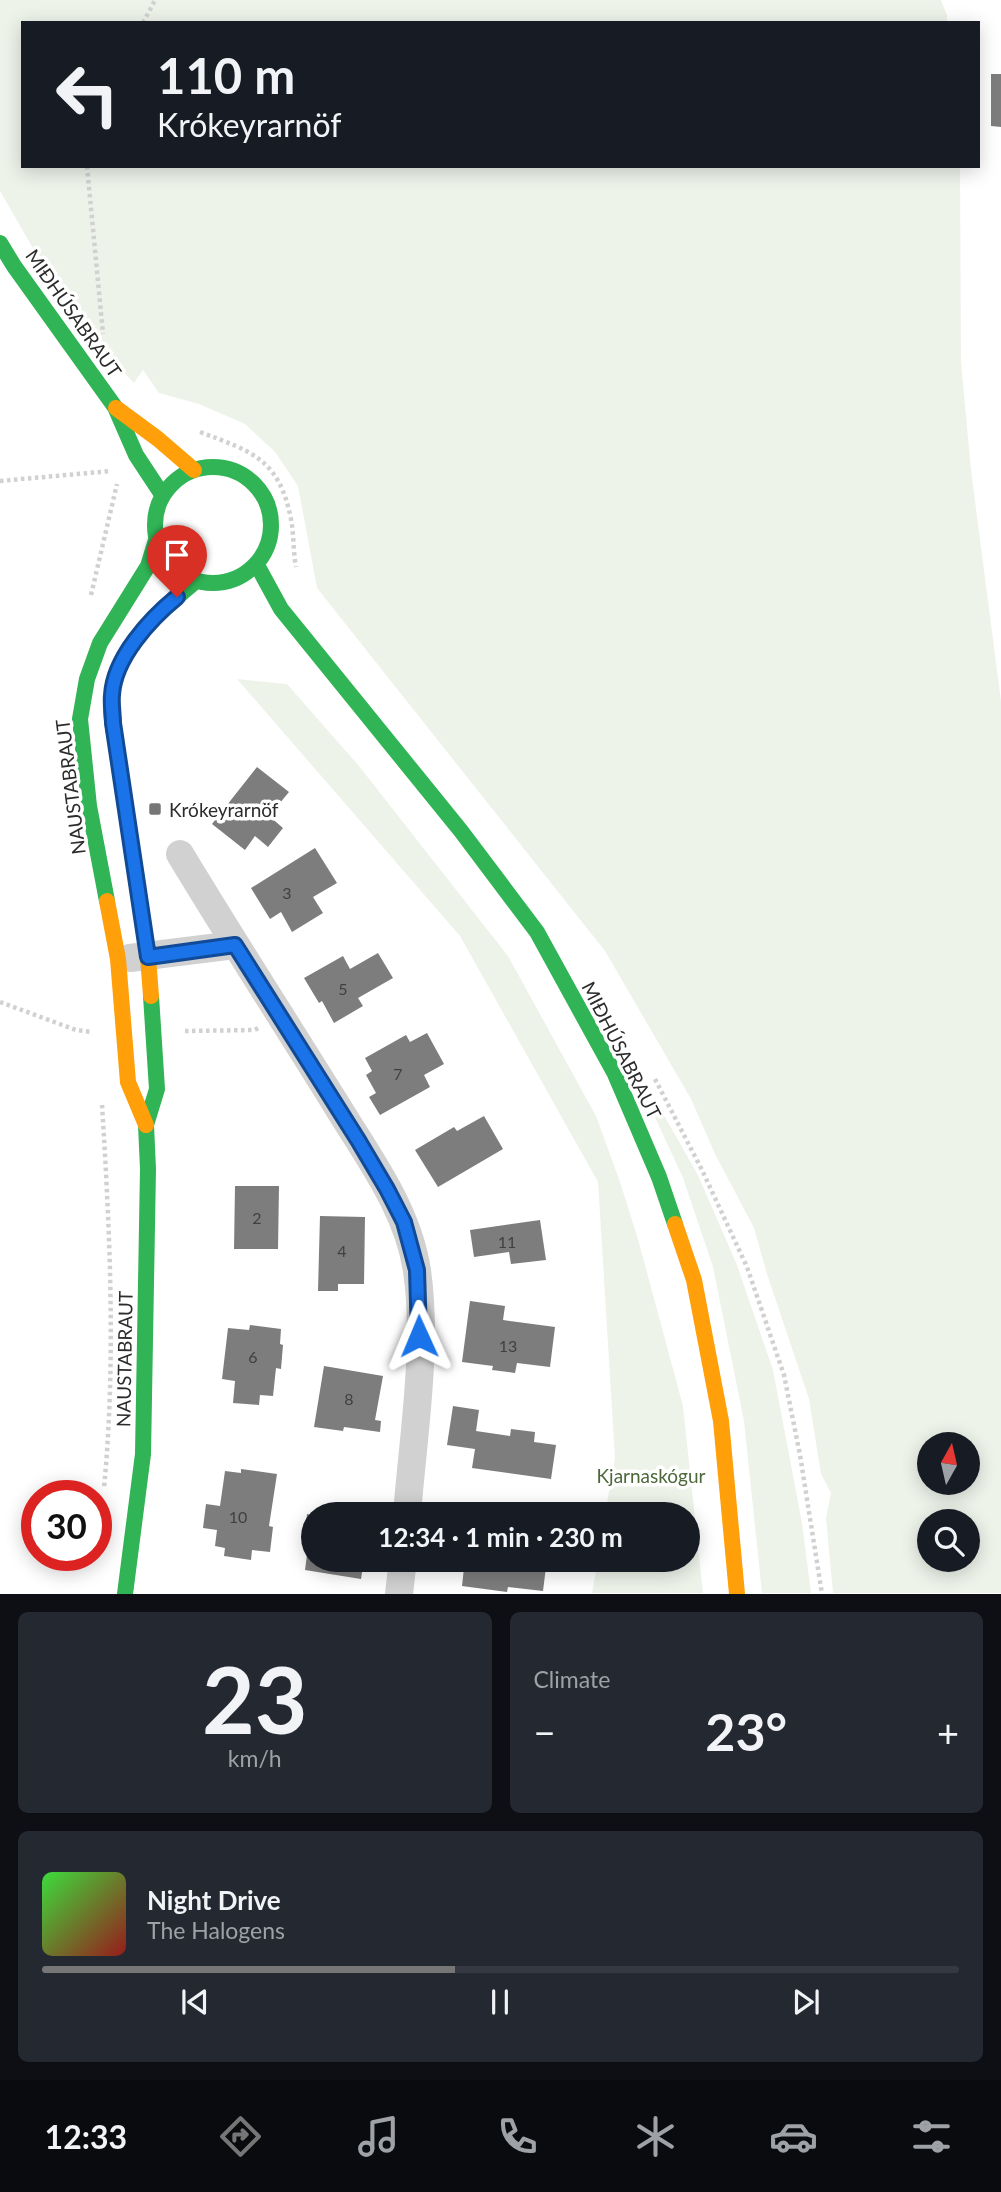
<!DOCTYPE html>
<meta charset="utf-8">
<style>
:root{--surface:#171b24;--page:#242831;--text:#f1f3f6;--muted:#9ea1a6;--line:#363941;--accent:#767676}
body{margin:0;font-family:Lato,sans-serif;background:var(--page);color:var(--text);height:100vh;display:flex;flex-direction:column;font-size:26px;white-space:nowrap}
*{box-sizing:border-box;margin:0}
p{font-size:23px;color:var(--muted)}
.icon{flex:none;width:38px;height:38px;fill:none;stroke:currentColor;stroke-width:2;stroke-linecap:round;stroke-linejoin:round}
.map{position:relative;height:1594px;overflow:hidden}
.side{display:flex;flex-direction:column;gap:18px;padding:18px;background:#0d0f14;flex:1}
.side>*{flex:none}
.guide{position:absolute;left:21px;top:21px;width:959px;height:147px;border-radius:0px;box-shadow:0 4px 18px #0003;background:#171b24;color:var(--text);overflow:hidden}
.needle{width:46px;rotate:8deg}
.buttons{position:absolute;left:917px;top:1432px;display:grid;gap:14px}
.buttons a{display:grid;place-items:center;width:63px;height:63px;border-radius:50%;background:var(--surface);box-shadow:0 4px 18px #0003;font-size:35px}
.speed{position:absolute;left:21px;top:1480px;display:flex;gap:14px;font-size:35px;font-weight:700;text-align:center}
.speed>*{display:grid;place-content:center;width:91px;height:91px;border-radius:50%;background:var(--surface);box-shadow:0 4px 18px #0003;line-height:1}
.speed .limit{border:10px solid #d22;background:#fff;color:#111}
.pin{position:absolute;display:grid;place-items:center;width:60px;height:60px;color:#fff;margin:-72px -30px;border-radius:50% 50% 50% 0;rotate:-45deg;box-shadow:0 0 7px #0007}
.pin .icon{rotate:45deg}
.me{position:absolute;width:77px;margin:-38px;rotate:359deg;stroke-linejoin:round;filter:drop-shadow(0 0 5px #0008)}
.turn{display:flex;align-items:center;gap:24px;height:147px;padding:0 21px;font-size:32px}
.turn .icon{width:91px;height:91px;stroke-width:2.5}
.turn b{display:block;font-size:49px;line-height:60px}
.big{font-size:52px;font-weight:700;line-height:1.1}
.side .card{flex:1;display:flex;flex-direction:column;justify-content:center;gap:10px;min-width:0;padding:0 24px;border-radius:10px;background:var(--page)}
.side .dial{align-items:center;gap:0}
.dial b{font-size:91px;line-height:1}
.song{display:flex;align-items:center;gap:21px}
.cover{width:84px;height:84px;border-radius:10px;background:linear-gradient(135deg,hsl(120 70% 55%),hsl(0 70% 35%))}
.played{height:7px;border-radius:4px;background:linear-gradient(90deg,var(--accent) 45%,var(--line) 45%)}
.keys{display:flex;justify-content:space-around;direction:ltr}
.heat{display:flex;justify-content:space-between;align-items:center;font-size:38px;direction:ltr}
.side .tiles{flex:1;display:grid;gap:18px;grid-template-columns:1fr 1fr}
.card:last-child{grid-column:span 2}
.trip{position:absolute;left:301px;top:1502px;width:399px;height:70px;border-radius:35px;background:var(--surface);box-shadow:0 4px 18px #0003;font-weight:700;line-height:70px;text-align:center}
.tab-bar{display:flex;height:112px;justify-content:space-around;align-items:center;background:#090b0e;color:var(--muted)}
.tab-bar .icon{width:49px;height:49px}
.tab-bar .current{color:var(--accent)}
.tab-bar b{font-size:32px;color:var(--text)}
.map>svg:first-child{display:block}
</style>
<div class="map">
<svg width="1001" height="1594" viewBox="0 0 1001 1594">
<rect width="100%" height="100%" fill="#fff"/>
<path fill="#eef3ea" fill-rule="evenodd" d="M 0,0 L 941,0 L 947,15 L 947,23 L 23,23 L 23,166 L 960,166 L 961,362 L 971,470 L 1001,701 L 1001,1593 L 833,1593 L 826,1518 L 831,1493 L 821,1474 L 809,1399 L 767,1274 L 754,1228 L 715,1154 L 691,1099 L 605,951 L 317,588 L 298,486 L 275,452 L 245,424 L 199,404 L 159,393 L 143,370 L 134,383 L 102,349 L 34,250 L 0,191 ZM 929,1444 L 968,1444 L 968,1482 L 929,1482 ZM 929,1521 L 968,1521 L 968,1559 L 929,1559 Z
M 237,679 L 287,684 L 359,766 L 508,956 L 596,1116 L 619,1179 L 638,1239 L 683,1406 L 703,1593 L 592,1593 L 598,1559 L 688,1559 L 688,1514 L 605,1514 L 615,1458 L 598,1182 L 460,936 Z
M 613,1026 L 698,1175 L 737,1265 L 773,1370 L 802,1523 L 811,1593 L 762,1593 L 744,1421 L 713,1267 L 683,1178 Z"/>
<path fill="#7d7d7d" d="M 991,74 L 1001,74 L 1001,127 L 991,126 Z
M 257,767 L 289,792 L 269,816 L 283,828 L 268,847 L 255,836 L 245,850 L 212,824 Z
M 315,848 L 337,883 L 313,897 L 323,913 L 292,932 L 281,912 L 270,919 L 251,888 Z
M 378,953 L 393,978 L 358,998 L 363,1006 L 334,1023 L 322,1001 L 319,1003 L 304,978 L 343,956 L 350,969 Z
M 427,1033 L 444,1064 L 424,1075 L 430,1087 L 380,1115 L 369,1097 L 376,1093 L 366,1075 L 372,1071 L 365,1058 L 406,1035 L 410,1042 Z
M 484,1116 L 503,1149 L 438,1187 L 415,1150 L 454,1127 L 457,1131 Z
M 235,1186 L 279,1186 L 278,1249 L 234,1249 Z
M 320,1216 L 365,1217 L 364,1284 L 338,1284 L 338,1291 L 318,1291 Z
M 540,1220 L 546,1260 L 511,1264 L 509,1252 L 474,1257 L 470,1230 Z
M 470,1301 L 505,1306 L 503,1320 L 555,1327 L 550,1367 L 517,1363 L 515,1373 L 492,1370 L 493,1366 L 462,1362 Z
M 250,1325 L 281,1329 L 280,1344 L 283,1345 L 281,1369 L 276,1368 L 273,1396 L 260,1395 L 259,1405 L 233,1403 L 235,1381 L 222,1379 L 228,1328 L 249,1330 Z
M 324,1366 L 383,1376 L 375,1420 L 381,1421 L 380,1432 L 344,1427 L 343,1431 L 314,1427 Z
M 453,1406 L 479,1410 L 476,1431 L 510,1436 L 511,1429 L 535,1432 L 534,1442 L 556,1445 L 551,1479 L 472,1468 L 475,1449 L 447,1445 Z
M 241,1469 L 277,1474 L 269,1526 L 273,1527 L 270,1552 L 252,1550 L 251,1560 L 224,1556 L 225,1548 L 215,1546 L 217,1530 L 203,1528 L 206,1504 L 220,1506 L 225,1471 L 241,1473 Z
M 307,1514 L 313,1515 L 313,1559 L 364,1559 L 361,1579 L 305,1570 L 311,1525 L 306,1524 Z
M 465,1559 L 547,1559 L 543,1591 L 508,1587 L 507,1592 L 462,1586 Z"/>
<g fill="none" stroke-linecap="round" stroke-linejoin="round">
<path stroke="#d1d1d1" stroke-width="4.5" stroke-dasharray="3.5 3.5" stroke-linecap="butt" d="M 143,23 L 155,0
M 87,166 L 103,334
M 200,432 C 253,452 279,459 291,519 C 294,535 293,551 296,567
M 0,481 L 111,471
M 91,595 L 117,484
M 0,1002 L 76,1030 L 92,1032
M 185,1031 L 254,1030 L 259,1028
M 655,1079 L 702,1170 L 747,1267 L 784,1375 L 800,1455 L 822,1594
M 102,1105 C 110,1231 116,1363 104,1488"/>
<path stroke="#d1d1d1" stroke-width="28" d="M 180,854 C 230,937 283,1019 334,1101 C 366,1154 408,1208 417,1271 C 428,1345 413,1438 407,1514
M 130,958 L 235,945
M 399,1594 L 403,1559"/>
<path stroke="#30b455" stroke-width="16" d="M 0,243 L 14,266 L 115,407 L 136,455 L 163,496
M155 525a58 58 0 1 1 116 0a58 58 0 1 1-116 0Z
M 257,565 L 281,609 L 461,831 L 537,932 L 615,1074 L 659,1177 L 675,1224
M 119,762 C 116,740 108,714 112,692 C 120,644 161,610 196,581
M 107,901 L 89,806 L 80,719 L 87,679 L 100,643 L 148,566 L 156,540
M 125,1594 L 143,1454 L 148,1169 L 146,1125 L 157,1089 L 151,996"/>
<path stroke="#ff9f0a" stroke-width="16" d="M 116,408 L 158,439 L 194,470
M 119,762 L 148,957 L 151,996
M 107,901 L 118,959 L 128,1082 L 146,1125
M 675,1224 L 694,1280 L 721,1421 L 737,1594"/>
</g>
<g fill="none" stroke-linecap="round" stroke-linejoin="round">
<defs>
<path id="route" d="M 177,597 C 150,619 114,658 112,695 C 111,704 113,714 113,723 L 148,957 L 235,945 L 358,1140 L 387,1189 L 404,1222 L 417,1270 L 419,1336"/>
</defs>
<use href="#route" stroke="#114b97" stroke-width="18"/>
<use href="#route" stroke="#1a73e8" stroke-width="12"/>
</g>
<rect fill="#767676" stroke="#fff" stroke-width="2.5" x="148" y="802" width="14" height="14" rx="3.5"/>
<g text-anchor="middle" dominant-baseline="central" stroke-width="7" stroke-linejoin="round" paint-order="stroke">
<g font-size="16" fill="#404040">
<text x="287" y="892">3</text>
<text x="343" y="988">5</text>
<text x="398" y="1073">7</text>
<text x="257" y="1217">2</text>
<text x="507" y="1241">11</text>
<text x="342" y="1250">4</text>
<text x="508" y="1345">13</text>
<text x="253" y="1356">6</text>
<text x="349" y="1398">8</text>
<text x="238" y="1516">10</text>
</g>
<g font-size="19" fill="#2c2c2c" stroke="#fff">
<text transform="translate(74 313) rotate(55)">MIÐHÚSABRAUT</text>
<text transform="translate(70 787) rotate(-97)">NAUSTABRAUT</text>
<text transform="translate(622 1050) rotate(63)">MIÐHÚSABRAUT</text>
<text transform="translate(124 1359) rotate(-89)">NAUSTABRAUT</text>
</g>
<g font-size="19" fill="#2c2c2c" stroke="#fff" text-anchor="start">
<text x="169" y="809">Krókeyrarnöf</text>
</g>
<g font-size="19" fill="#4c673a" stroke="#fff">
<text x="651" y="1475">Kjarnaskógur</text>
</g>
</g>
</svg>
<div class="buttons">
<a><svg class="needle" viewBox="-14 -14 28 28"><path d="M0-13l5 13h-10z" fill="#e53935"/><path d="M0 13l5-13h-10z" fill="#9ea1a6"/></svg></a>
<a><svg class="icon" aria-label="search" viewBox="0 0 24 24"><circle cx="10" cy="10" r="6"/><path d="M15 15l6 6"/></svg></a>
</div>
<div class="speed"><div class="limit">30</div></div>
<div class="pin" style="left:177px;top:597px;background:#d93025"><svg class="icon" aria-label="arrive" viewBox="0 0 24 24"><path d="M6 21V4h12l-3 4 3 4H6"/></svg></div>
<svg class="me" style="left:419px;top:1336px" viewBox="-20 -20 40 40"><path d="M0-17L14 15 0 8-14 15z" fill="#1a73e8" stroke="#fff" stroke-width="4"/></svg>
<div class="trip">12:34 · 1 min · 230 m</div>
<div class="guide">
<div class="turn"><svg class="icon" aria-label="left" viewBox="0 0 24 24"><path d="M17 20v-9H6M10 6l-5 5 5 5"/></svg><div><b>110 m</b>Krókeyrarnöf</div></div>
</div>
</div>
<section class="side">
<div class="tiles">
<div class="card dial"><b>23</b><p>km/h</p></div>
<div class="card"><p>Climate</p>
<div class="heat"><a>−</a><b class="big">23°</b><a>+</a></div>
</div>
<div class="card">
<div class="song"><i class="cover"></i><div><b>Night Drive</b><p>The Halogens</p></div></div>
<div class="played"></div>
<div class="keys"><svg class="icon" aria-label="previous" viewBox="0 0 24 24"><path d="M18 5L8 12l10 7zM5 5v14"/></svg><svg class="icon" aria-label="pause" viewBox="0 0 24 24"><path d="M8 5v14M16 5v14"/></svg><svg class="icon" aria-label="next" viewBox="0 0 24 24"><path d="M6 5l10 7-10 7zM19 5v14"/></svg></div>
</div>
</div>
</section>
<nav class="tab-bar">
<b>12:33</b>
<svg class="icon current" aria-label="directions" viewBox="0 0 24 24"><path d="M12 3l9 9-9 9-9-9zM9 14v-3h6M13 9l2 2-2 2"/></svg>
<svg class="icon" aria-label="music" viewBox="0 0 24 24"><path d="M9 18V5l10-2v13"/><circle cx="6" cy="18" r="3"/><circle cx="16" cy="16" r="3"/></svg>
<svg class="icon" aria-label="phone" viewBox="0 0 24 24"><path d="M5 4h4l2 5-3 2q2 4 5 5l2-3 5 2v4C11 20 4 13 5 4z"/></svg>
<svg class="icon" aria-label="climate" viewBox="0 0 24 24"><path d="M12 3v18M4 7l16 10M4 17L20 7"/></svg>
<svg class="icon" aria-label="car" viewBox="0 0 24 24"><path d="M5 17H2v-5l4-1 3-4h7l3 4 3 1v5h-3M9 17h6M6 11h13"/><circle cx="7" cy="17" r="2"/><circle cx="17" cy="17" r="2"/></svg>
<svg class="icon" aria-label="filters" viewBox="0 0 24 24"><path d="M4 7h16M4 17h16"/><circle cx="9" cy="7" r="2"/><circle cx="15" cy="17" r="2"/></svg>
</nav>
